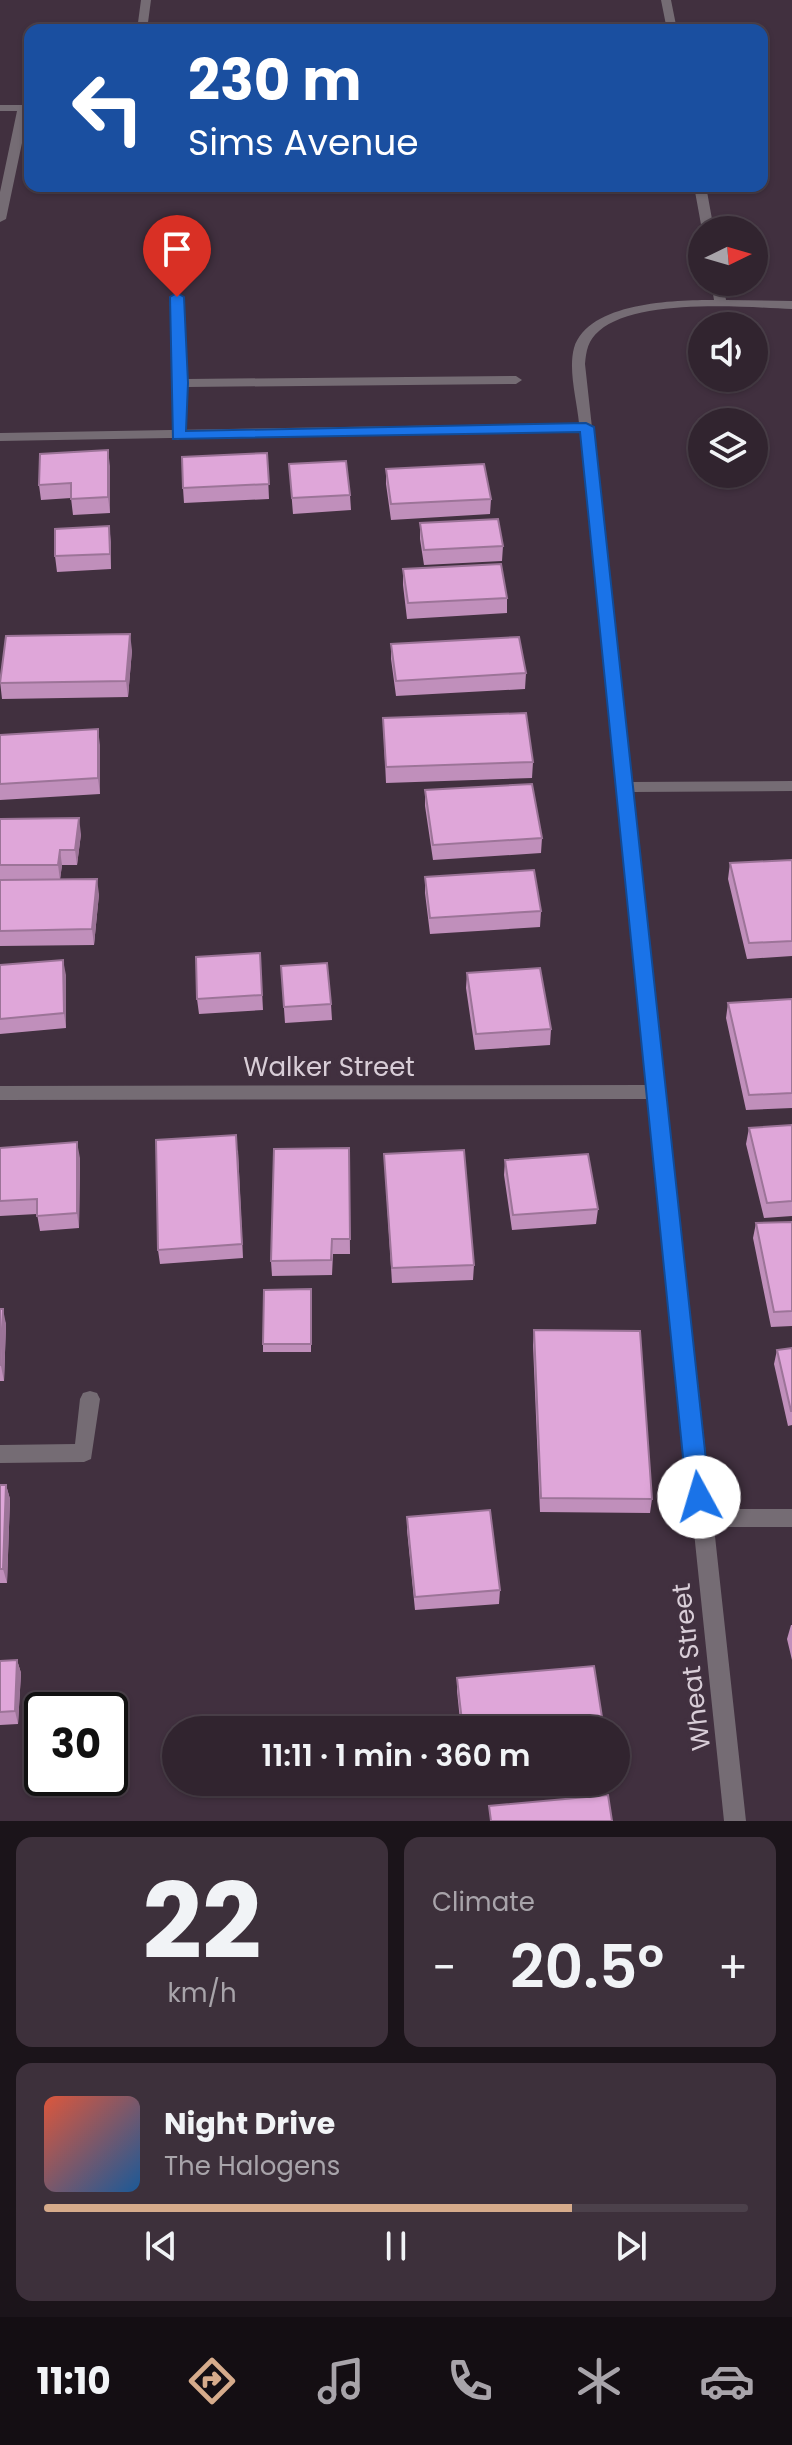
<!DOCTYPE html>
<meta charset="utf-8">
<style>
:root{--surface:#31242f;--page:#3d303b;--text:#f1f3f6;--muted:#a8a4aa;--line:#4c414b;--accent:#d6ab8b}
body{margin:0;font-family:Poppins,sans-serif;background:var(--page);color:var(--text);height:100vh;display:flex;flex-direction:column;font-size:30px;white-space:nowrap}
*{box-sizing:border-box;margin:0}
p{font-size:26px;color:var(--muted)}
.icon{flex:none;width:44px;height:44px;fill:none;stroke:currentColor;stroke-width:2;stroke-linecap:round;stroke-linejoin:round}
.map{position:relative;height:1821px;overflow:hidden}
.side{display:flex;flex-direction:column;gap:16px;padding:16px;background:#1b141a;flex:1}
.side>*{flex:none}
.banner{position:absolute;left:24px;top:24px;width:744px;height:168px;border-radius:16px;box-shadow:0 2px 6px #0004,0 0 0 2px var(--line);background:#1a4fa0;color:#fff;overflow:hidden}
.needle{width:52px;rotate:85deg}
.buttons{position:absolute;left:688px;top:216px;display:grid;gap:16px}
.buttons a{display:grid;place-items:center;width:80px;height:80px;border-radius:50%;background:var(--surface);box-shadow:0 2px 6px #0004,0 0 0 2px var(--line);font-size:40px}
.speed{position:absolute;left:24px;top:1692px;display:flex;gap:16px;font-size:40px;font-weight:700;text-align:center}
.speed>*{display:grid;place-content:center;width:104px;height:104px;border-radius:50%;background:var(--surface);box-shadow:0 2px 6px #0004,0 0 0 2px var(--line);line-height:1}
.speed .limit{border:4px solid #111;border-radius:12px;background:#fff;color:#111}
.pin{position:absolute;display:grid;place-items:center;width:68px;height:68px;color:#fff;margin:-82px -34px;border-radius:50% 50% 50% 0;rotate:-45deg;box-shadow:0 0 8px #0007}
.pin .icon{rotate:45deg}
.me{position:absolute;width:88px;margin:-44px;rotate:354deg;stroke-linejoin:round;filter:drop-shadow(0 0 6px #0008)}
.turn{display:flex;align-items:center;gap:28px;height:168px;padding:0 32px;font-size:36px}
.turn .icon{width:104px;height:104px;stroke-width:2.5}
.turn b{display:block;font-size:56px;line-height:68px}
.big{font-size:60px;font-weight:600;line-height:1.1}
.side .widget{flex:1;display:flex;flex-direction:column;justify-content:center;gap:12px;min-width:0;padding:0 28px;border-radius:16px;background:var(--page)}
.side .dial{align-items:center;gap:0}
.dial b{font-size:104px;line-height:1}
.song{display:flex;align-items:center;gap:24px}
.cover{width:96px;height:96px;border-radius:12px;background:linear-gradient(135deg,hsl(10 70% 55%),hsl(210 70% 35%))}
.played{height:8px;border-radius:4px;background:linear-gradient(90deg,var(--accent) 75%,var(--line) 75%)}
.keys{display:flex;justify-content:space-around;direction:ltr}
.heat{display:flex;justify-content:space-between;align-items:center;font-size:44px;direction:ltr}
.side .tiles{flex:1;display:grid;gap:16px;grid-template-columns:1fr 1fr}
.widget:last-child{grid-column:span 2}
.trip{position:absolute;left:162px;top:1716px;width:468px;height:80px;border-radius:40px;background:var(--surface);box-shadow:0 2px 6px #0004,0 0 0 2px var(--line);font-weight:600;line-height:80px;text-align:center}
.menu{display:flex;height:128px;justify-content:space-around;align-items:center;background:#140e13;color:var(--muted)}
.menu .icon{width:56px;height:56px}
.menu .selected{color:var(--accent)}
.menu b{font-size:36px;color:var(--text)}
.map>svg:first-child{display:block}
</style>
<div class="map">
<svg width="792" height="1821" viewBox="0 0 792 1821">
<rect width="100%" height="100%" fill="#41303f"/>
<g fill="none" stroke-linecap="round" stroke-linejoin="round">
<path fill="#756c74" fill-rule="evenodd" d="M 177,293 L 183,297 L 187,379 L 516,376 L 522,380 L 516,384 L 187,387 L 184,436 L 178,440 L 173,439 L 175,383 L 171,297 Z
M 90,1391 L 97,1393 L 100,1399 L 91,1459 L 84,1462 L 0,1463 L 0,1445 L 75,1444 L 80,1399 L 83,1393 Z"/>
<path fill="#756c74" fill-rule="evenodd" d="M 141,0 L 151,0 L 147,30 L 137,30 Z
M 661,0 L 671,0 L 677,30 L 667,30 Z
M 0,105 L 30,105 L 6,219 L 0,222 L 0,192 L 17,111 L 0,111 Z
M 694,186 L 706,186 L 714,230 L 702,230 Z
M 711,282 L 723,282 L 726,300 L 792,301 L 792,309 C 744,307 637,298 599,331 C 588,340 586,351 585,364 L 631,782 L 792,781 L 792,791 L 632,792 L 712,1509 L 792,1509 L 792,1527 L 714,1527 L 746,1821 L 724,1821 L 649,1099 L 0,1100 L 0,1086 L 648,1085 L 580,431 L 0,441 L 0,433 L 579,423 C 577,401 568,370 574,348 C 588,302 675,300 714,300 Z"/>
</g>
<path fill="#c08fbb" d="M 267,453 L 269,499 L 184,503 L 183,488 Z
M 289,464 L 350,495 L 351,510 L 293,514 Z
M 110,466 L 110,513 L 73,515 L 71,498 L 41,500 L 39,485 Z
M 386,469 L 491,499 L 490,514 L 391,520 L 386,484 Z
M 420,523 L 503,546 L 502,561 L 424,565 L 420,539 Z
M 111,542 L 111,569 L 57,572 L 55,556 Z
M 403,569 L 507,598 L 507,613 L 407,619 L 403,585 Z
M 391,644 L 526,673 L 525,689 L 396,696 L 391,659 Z
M 132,650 L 128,697 L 2,699 L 0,681 Z
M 383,718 L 533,762 L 532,778 L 386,783 Z
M 0,735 L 100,745 L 100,794 L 0,800 Z
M 425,790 L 542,838 L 541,853 L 433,860 L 425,806 Z
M 0,819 L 81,834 L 77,865 L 62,865 L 60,879 L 99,894 L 94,945 L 0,946 Z
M 792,860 L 792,956 L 747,959 L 728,879 L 730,863 Z
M 425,877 L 541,911 L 540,927 L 430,934 L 425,893 Z
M 260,953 L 263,1010 L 199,1014 L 197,999 Z
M 0,965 L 66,975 L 66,1028 L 0,1034 Z
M 281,966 L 331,1004 L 332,1020 L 285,1023 Z
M 467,973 L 551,1029 L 550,1045 L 475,1050 L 466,988 Z
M 792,999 L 792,1108 L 746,1110 L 726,1018 L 728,1003 Z
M 792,1125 L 792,1216 L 764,1218 L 746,1144 L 749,1128 Z
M 0,1148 L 80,1158 L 79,1228 L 40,1231 L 37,1214 L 0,1216 Z
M 349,1148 L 350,1254 L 333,1254 L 332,1275 L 272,1276 L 271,1261 Z
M 238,1150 L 243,1258 L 160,1264 L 158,1250 Z
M 384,1154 L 474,1265 L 473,1280 L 392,1283 Z
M 505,1160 L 598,1209 L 596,1224 L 512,1230 L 504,1175 Z
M 792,1222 L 792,1326 L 771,1327 L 753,1238 L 756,1223 Z
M 311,1289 L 311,1352 L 263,1352 L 263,1344 Z
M 0,1309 L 6,1324 L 4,1381 L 0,1381 Z
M 534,1330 L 652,1499 L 650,1513 L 540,1512 L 533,1345 Z
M 792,1348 L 792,1425 L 788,1426 L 774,1364 L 777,1350 Z
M 0,1485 L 6,1485 L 10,1499 L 7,1583 L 0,1583 Z
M 407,1517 L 500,1590 L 499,1604 L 415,1610 L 407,1530 Z
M 791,1625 L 792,1625 L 792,1660 L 787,1639 Z
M 17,1660 L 21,1673 L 18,1724 L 0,1725 L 0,1661 Z
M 457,1678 L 604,1730 L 461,1730 L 457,1691 Z"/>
<path fill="#9c7498" d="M 108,450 L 110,466 L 110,513 L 108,497 Z
M 109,526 L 111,542 L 111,569 L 110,554 Z
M 130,634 L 132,650 L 128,697 L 126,681 Z
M 98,729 L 100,745 L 100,794 L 98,778 Z
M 79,818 L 81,834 L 77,865 L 75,850 Z
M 60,850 L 62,865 L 60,880 L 58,865 Z
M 97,879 L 99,894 L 94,945 L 92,929 Z
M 63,960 L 66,975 L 66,1028 L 64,1013 Z
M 77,1142 L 80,1158 L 79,1228 L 77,1213 Z
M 3,1309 L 6,1324 L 4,1381 L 1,1366 Z
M 6,1485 L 10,1499 L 7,1583 L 3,1569 Z
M 17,1660 L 21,1673 L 18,1724 L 15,1711 Z"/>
<path fill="#dfa6d9" stroke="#9c7498" stroke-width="2" d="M 108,450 L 108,497 L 71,499 L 71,483 L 39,485 L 40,454 Z
M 267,453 L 269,484 L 183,488 L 182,457 Z
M 346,461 L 350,495 L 292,498 L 289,464 Z
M 484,464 L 491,499 L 391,504 L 386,469 Z
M 498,519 L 503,546 L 424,550 L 420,523 Z
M 109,526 L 110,554 L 55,556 L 55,529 Z
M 501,564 L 507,598 L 408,603 L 403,569 Z
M 130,634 L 126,681 L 0,683 L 6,636 Z
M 519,637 L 526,673 L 396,681 L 391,644 Z
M 526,713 L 533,762 L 386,767 L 383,718 Z
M 98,729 L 98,778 L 0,784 L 0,735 Z
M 532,784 L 542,838 L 433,845 L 425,790 Z
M 79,818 L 75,850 L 60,850 L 58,865 L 0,865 L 0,819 Z
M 792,860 L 792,941 L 749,943 L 730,863 Z
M 534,870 L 541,911 L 430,918 L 425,877 Z
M 97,879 L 92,929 L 0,931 L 0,880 Z
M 260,953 L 262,995 L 197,999 L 196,957 Z
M 63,960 L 64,1013 L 0,1019 L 0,965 Z
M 327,963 L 331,1004 L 284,1007 L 281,966 Z
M 540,968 L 551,1029 L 476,1034 L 467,973 Z
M 792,999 L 792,1093 L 749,1095 L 728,1003 Z
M 792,1125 L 792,1201 L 767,1203 L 749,1128 Z
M 236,1135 L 242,1244 L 158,1250 L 156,1140 Z
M 77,1142 L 77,1213 L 37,1216 L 37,1199 L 0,1201 L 0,1148 Z
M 349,1148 L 350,1239 L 332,1239 L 331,1260 L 271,1261 L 274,1149 Z
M 464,1150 L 474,1265 L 392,1268 L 384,1154 Z
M 588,1154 L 598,1209 L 513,1215 L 505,1160 Z
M 792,1222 L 792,1311 L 774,1312 L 756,1223 Z
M 311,1289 L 311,1344 L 263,1344 L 264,1290 Z
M 0,1309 L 3,1309 L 0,1366 Z
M 534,1330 L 640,1331 L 652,1499 L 541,1498 Z
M 792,1348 L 792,1411 L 791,1411 L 777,1350 Z
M 0,1485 L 6,1485 L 3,1569 L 0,1569 Z
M 490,1510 L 500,1590 L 415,1597 L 407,1517 Z
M 17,1660 L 15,1711 L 0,1712 L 0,1661 Z
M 594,1666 L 604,1730 L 463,1730 L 457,1678 Z
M 608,1795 L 612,1821 L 491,1821 L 489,1806 Z"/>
<path fill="#1a73e8" stroke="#114b97" stroke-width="2" d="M 177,293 L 184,297 L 188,383 L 186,431 L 586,423 L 594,427 L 710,1497 L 707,1504 L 699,1507 L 691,1504 L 687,1497 L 580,432 L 173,439 L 170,297 Z"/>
<g text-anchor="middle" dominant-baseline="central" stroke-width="8" stroke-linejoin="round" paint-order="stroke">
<g font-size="26" fill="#d8cdd7" stroke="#41303f">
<text x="329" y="1067">Walker Street</text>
<text transform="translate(691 1667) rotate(-97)">Wheat Street</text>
</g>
</g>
</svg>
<div class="buttons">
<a><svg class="needle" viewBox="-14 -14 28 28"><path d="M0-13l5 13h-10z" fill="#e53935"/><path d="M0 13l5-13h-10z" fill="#a8a4aa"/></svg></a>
<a><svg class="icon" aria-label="sound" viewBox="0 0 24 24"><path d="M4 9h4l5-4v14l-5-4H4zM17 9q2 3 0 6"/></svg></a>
<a><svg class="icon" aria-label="layers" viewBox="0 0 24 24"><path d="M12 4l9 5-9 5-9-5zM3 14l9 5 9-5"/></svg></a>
</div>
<div class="speed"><div class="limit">30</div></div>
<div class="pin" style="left:177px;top:297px;background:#d93025"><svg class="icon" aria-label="arrive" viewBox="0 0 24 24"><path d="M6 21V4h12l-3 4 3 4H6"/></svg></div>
<svg class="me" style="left:699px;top:1497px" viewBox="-20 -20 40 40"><circle r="19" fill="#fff"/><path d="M0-13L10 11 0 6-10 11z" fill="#1a73e8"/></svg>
<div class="trip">11:11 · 1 min · 360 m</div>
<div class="banner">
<div class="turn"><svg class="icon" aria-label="left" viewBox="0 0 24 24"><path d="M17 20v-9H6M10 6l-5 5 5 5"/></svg><div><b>230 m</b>Sims Avenue</div></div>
</div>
</div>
<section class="side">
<div class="tiles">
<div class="widget dial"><b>22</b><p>km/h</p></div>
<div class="widget"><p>Climate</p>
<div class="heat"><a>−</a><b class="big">20.5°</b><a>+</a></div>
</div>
<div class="widget">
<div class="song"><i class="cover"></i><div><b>Night Drive</b><p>The Halogens</p></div></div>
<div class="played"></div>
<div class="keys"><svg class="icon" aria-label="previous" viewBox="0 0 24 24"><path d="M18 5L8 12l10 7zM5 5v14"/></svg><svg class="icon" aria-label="pause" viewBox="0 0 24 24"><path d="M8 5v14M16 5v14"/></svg><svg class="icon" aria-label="next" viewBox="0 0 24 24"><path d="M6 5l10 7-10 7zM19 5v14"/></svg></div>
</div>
</div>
</section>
<nav class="menu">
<b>11:10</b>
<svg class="icon selected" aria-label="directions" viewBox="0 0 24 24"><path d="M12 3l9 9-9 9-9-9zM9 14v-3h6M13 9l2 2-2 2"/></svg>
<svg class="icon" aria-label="music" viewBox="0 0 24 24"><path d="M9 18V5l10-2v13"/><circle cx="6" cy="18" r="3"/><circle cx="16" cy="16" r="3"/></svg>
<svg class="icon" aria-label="phone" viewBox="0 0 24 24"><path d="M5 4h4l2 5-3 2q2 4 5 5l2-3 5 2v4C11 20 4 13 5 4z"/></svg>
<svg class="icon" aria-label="climate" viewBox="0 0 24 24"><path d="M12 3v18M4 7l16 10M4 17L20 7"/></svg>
<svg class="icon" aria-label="car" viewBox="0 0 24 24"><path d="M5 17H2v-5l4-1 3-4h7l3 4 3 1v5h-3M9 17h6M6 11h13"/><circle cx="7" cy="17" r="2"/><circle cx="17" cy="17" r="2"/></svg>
</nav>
